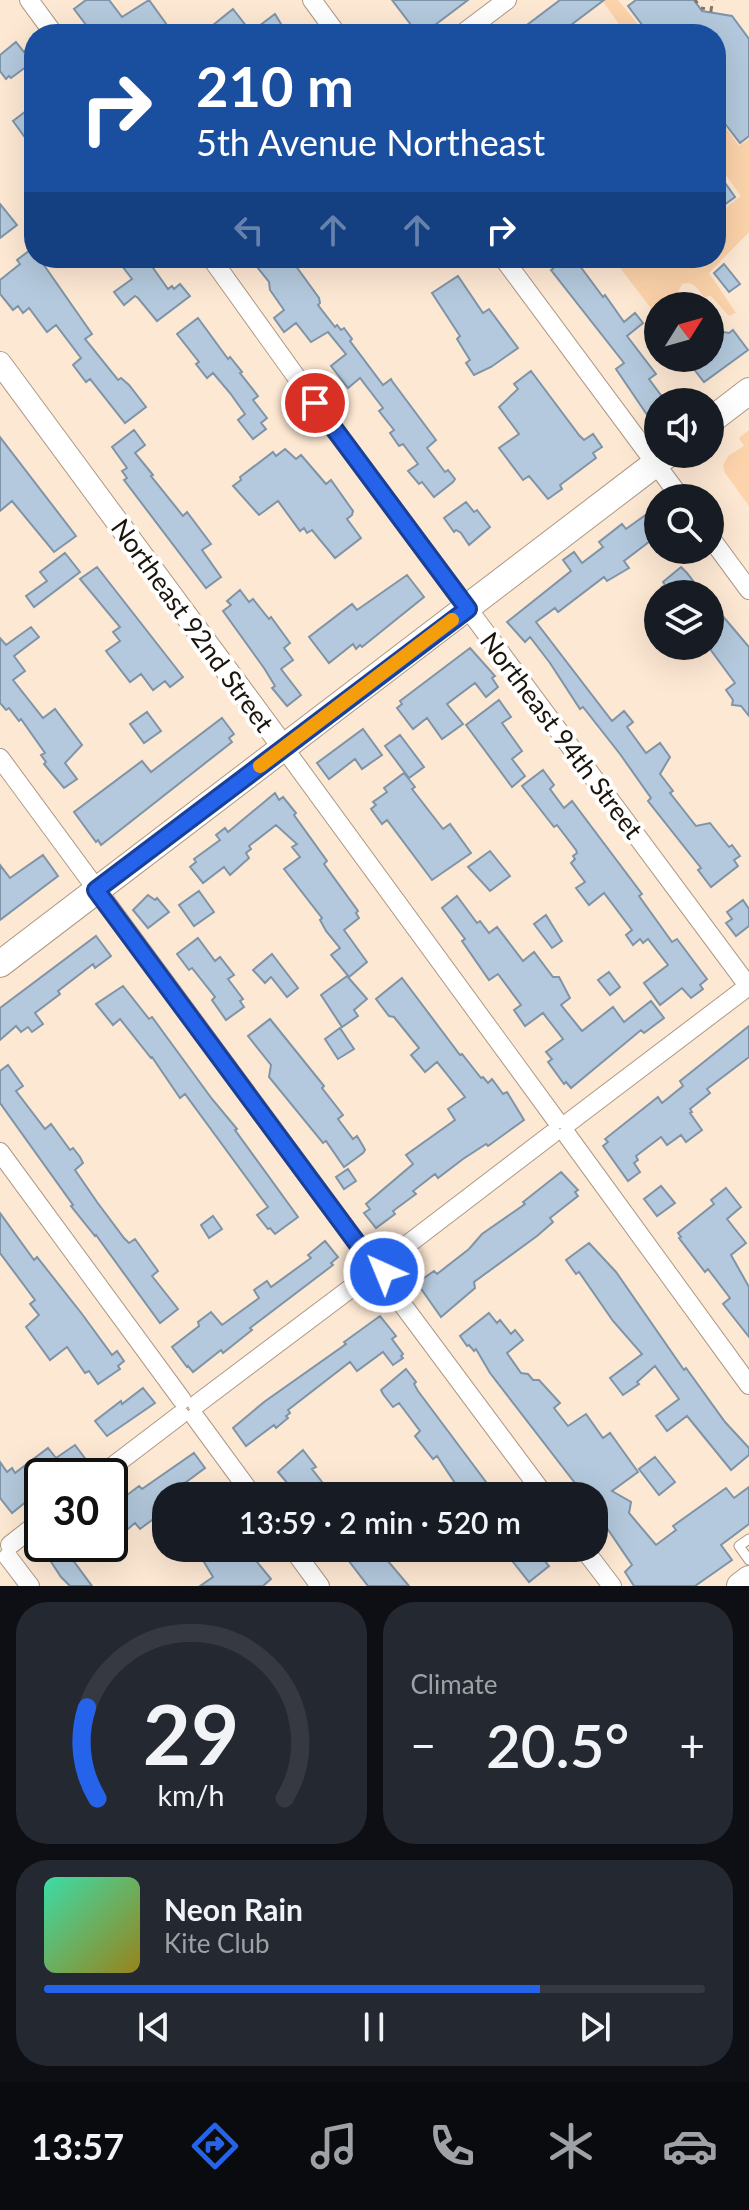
<!DOCTYPE html>
<meta charset="utf-8">
<style>
:root{--surface:#171b24;--page:#242831;--text:#f1f3f6;--muted:#9ea1a6;--line:#363941;--accent:#2563eb}
body{margin:0;font-family:Lato,sans-serif;background:var(--page);color:var(--text);height:100vh;display:flex;flex-direction:column;font-size:30px;white-space:nowrap}
*{box-sizing:border-box;margin:0}
p{font-size:26px;color:var(--muted)}
.icon{flex:none;width:44px;height:44px;fill:none;stroke:currentColor;stroke-width:2;stroke-linecap:round;stroke-linejoin:round}
.map{position:relative;height:1586px;overflow:hidden}
.panel{display:flex;flex-direction:column;gap:16px;padding:16px;background:#0d0f14;flex:1}
.panel>*{flex:none}
.banner{position:absolute;left:24px;top:24px;width:702px;height:244px;border-radius:32px;box-shadow:0 8px 32px #0002;background:#1a4fa0;color:#fff;overflow:hidden}
.needle{width:52px;rotate:53deg}
.buttons{position:absolute;left:644px;top:292px;display:grid;gap:16px}
.buttons a{display:grid;place-items:center;width:80px;height:80px;border-radius:50%;background:var(--surface);box-shadow:0 8px 32px #0002;font-size:40px}
.speed{position:absolute;left:24px;top:1458px;display:flex;gap:16px;font-size:40px;font-weight:700;text-align:center}
.speed>*{display:grid;place-content:center;width:104px;height:104px;border-radius:50%;background:var(--surface);box-shadow:0 8px 32px #0002;line-height:1}
.speed .limit{border:4px solid #111;border-radius:12px;background:#fff;color:#111}
.pin{position:absolute;display:grid;place-items:center;width:68px;height:68px;color:#fff;margin:-34px;border:4px solid #fff;border-radius:50%;box-shadow:0 2px 8px #0007}
.me{position:absolute;width:88px;margin:-44px;rotate:316deg;stroke-linejoin:round;filter:drop-shadow(0 0 6px #0008)}
.turn{display:flex;align-items:center;gap:28px;height:168px;padding:0 40px;font-size:36px}
.turn .icon{width:104px;height:104px;stroke-width:2.5}
.turn b{display:block;font-size:56px;line-height:68px}
.lanes{display:flex;align-items:center;height:76px;padding:0 40px;background:#0003;justify-content:center;gap:40px;direction:ltr}
.lanes .off{opacity:.35}
.big{font-size:60px;font-weight:600;line-height:1.1}
.panel .widget{flex:1;display:flex;flex-direction:column;justify-content:center;gap:12px;min-width:0;padding:0 28px;border-radius:32px;background:var(--page)}
.panel .dial{align-items:center;gap:0}
.dial svg{height:208px;overflow:visible;fill:none;stroke:var(--line);stroke-width:7;stroke-linecap:round;text-anchor:middle}
.dial text{fill:var(--text);stroke:none}
.song{display:flex;align-items:center;gap:24px}
.cover{width:96px;height:96px;border-radius:12px;background:linear-gradient(135deg,hsl(160 70% 55%),hsl(50 70% 35%))}
.played{height:8px;border-radius:4px;background:linear-gradient(90deg,var(--accent) 75%,var(--line) 75%)}
.keys{display:flex;justify-content:space-around;direction:ltr}
.heat{display:flex;justify-content:space-between;align-items:center;font-size:44px;direction:ltr}
.panel .tiles{flex:1;display:grid;gap:16px;grid-template-columns:1fr 1fr}
.widget:last-child{grid-column:span 2}
.trip{position:absolute;left:152px;top:1482px;width:456px;height:80px;border-radius:32px;background:var(--surface);box-shadow:0 8px 32px #0002;font-weight:600;line-height:80px;text-align:center}
.tab-bar{display:flex;height:128px;justify-content:space-around;align-items:center;background:#090b0e;color:var(--muted)}
.tab-bar .icon{width:56px;height:56px}
.tab-bar .current{color:var(--accent)}
.tab-bar b{font-size:36px;color:var(--text)}
.map>svg:first-child{display:block}
</style>
<div class="map">
<svg width="749" height="1586" viewBox="0 0 749 1586">
<rect width="100%" height="100%" fill="#fde8d3"/>
<path fill="#fcd3aa" d="M 602,0 L 618,0 L 646,34 L 626,34 Z
M 719,119 L 739,146 L 749,139 L 749,232 L 709,273 L 736,313 L 729,316 L 711,296 L 704,297 C 697,288 694,281 682,284 L 671,306 L 658,306 L 656,315 L 621,269 L 628,258 L 716,258 L 716,215 L 741,196 L 716,161 L 716,121 Z
M 749,430 L 749,506 L 725,473 L 723,465 L 728,456 L 744,446 L 739,438 Z"/>
<path fill="#b4c9dd" stroke="#7f94a7" stroke-width="2" d="M 86,0 L 109,0 L 122,17 L 149,0 L 167,25 L 155,34 L 93,34 L 74,9 Z
M 392,0 L 468,0 L 423,34 L 418,34 Z
M 560,0 L 604,0 L 571,25 L 573,28 L 566,34 L 555,34 L 549,26 L 539,34 L 515,34 Z
M 636,0 L 694,0 L 702,11 L 732,16 L 749,39 L 749,136 L 740,143 L 716,112 L 716,34 L 649,34 L 628,6 Z
M 233,9 L 251,32 L 275,14 L 287,34 L 202,34 Z
M 16,42 L 24,52 L 34,44 L 34,61 L 11,78 L 9,76 L 6,79 L 0,71 L 0,55 Z
M 34,105 L 34,128 L 24,136 L 13,121 Z
M 716,170 L 735,197 L 716,211 Z
M 0,204 L 17,225 L 0,238 Z
M 34,247 L 34,258 L 39,258 L 92,334 L 85,339 L 118,380 L 121,378 L 129,385 L 146,407 L 125,423 L 90,379 L 86,382 L 73,365 L 81,358 L 56,325 L 47,332 L 29,308 L 23,313 L 18,306 L 13,310 L 0,294 L 0,280 L 20,264 L 17,260 Z
M 116,258 L 146,258 L 168,289 L 172,286 L 174,289 L 180,284 L 190,296 L 157,321 L 138,298 L 135,296 L 124,305 L 114,292 L 132,279 Z
M 250,258 L 290,258 L 319,298 L 320,303 L 318,305 L 335,327 L 337,325 L 341,330 L 344,328 L 352,339 L 350,341 L 383,385 L 391,379 L 392,381 L 436,440 L 427,448 L 445,472 L 448,470 L 455,479 L 453,482 L 434,497 L 422,482 L 419,484 L 408,471 L 418,464 L 403,444 L 399,446 L 390,433 L 394,430 L 379,411 L 383,408 L 360,378 L 348,388 L 331,366 L 346,354 L 328,332 L 311,342 L 296,323 L 284,332 L 274,318 L 284,310 L 270,290 L 269,282 Z
M 557,258 L 591,258 L 580,266 L 603,297 L 605,295 L 624,322 L 635,313 L 643,323 L 627,336 L 656,374 L 649,379 L 666,402 L 658,402 L 658,431 L 616,369 L 624,363 L 551,270 L 553,269 L 549,264 Z
M 724,264 L 740,284 L 729,292 L 714,273 Z
M 458,276 L 483,313 L 489,309 L 518,348 L 491,367 L 474,375 L 466,363 L 470,360 L 457,339 L 460,336 L 432,293 Z
M 198,318 L 228,359 L 230,357 L 242,372 L 240,373 L 258,396 L 253,400 L 267,418 L 261,423 L 266,429 L 253,439 L 238,420 L 245,414 L 230,393 L 213,373 L 207,378 L 196,364 L 199,362 L 177,334 Z
M 733,330 L 748,350 L 704,382 L 690,364 L 699,358 L 710,358 L 710,350 L 718,344 L 715,340 L 717,331 L 729,333 Z
M 531,371 L 579,435 L 584,440 L 593,434 L 602,447 L 593,453 L 596,458 L 560,485 L 562,489 L 548,499 L 529,476 L 523,480 L 499,448 L 519,434 L 499,407 L 518,389 L 514,384 Z
M 134,430 L 145,445 L 135,453 L 153,475 L 151,476 L 183,516 L 187,512 L 211,544 L 202,550 L 221,577 L 206,588 L 124,480 L 127,478 L 122,471 L 127,468 L 112,447 Z
M 0,437 L 76,536 L 54,552 L 12,501 L 0,511 Z
M 285,449 L 296,459 L 301,455 L 326,484 L 331,480 L 353,511 L 352,515 L 347,519 L 361,538 L 335,558 L 312,530 L 307,533 L 304,528 L 300,531 L 278,501 L 259,515 L 233,486 L 241,480 L 240,477 L 273,452 L 276,456 Z
M 466,502 L 474,512 L 477,510 L 490,527 L 469,545 L 461,533 L 456,530 L 454,532 L 444,518 Z
M 658,506 L 658,535 L 624,561 L 629,568 L 607,581 L 604,577 L 558,612 L 555,608 L 536,622 L 612,721 L 624,711 L 633,722 L 627,727 L 646,753 L 660,743 L 670,757 L 660,774 L 673,791 L 670,793 L 696,826 L 710,823 L 729,847 L 732,845 L 740,856 L 734,860 L 738,866 L 711,887 L 698,870 L 701,868 L 648,801 L 651,798 L 620,754 L 583,707 L 580,709 L 550,663 L 530,637 L 525,642 L 507,622 L 571,571 L 563,560 L 574,552 L 582,563 L 603,547 L 599,542 L 622,524 L 626,529 Z
M 65,553 L 80,572 L 34,607 L 26,596 L 47,581 L 40,572 Z
M 97,567 L 183,677 L 170,687 L 165,681 L 153,690 L 141,674 L 130,682 L 106,651 L 120,641 L 113,632 L 120,627 L 80,579 Z
M 681,567 L 687,573 L 703,594 L 668,594 L 662,587 L 665,585 L 663,582 Z
M 407,575 L 424,597 L 362,647 L 360,645 L 356,649 L 353,644 L 329,663 L 309,637 L 352,604 L 357,610 Z
M 240,590 L 249,602 L 253,599 L 269,619 L 271,617 L 290,643 L 284,648 L 293,660 L 281,669 L 301,695 L 287,706 L 272,688 L 275,686 L 264,668 L 223,611 L 231,605 L 227,601 Z
M 710,601 L 749,647 L 749,716 L 741,706 L 732,705 L 733,700 L 726,690 L 735,683 L 710,649 Z
M 31,627 L 39,637 L 14,656 L 25,671 L 13,680 L 43,718 L 55,709 L 82,745 L 65,763 L 77,779 L 64,788 L 44,764 L 46,762 L 41,755 L 45,753 L 21,719 L 19,721 L 9,708 L 6,710 L 0,703 L 0,638 L 6,645 Z
M 470,648 L 495,676 L 492,678 L 498,687 L 486,697 L 475,683 L 447,704 L 463,724 L 442,739 L 427,718 L 413,729 L 397,708 L 402,704 L 400,701 Z
M 499,700 L 511,717 L 502,723 L 522,751 L 512,759 L 525,776 L 512,787 L 466,725 Z
M 147,712 L 161,731 L 144,743 L 130,724 Z
M 222,718 L 234,734 L 229,738 L 232,742 L 101,845 L 98,840 L 96,842 L 74,812 L 142,761 L 151,772 Z
M 363,729 L 382,755 L 362,769 L 355,759 L 329,779 L 317,763 Z
M 400,735 L 424,767 L 409,778 L 385,746 Z
M 543,770 L 554,785 L 550,789 L 564,808 L 572,801 L 642,894 L 639,896 L 672,942 L 677,939 L 707,979 L 700,985 L 703,989 L 691,998 L 682,988 L 660,1005 L 644,983 L 668,965 L 648,939 L 643,943 L 640,939 L 633,945 L 626,935 L 632,930 L 604,893 L 589,905 L 576,888 L 585,882 L 571,863 L 575,859 L 573,856 L 577,853 L 576,850 L 557,825 L 554,827 L 522,786 Z
M 404,773 L 415,787 L 412,789 L 443,829 L 450,824 L 471,853 L 432,880 L 387,820 L 382,824 L 371,809 L 376,805 L 373,802 L 387,792 L 384,788 Z
M 275,793 L 279,800 L 283,797 L 296,813 L 294,815 L 327,861 L 324,864 L 358,911 L 356,913 L 359,918 L 344,930 L 367,962 L 349,977 L 331,955 L 340,948 L 326,931 L 320,920 L 322,918 L 284,869 L 300,857 L 292,847 L 297,844 L 276,825 L 249,846 L 251,849 L 246,853 L 249,858 L 230,875 L 224,867 L 203,883 L 190,867 L 196,862 L 194,859 L 220,840 L 216,835 L 225,828 L 228,832 Z
M 490,851 L 510,876 L 490,891 L 468,867 Z
M 43,855 L 58,876 L 0,920 L 0,865 L 10,878 Z
M 199,891 L 214,912 L 194,926 L 179,905 Z
M 148,895 L 155,900 L 157,898 L 169,912 L 148,928 L 133,910 Z
M 457,896 L 477,923 L 480,921 L 489,933 L 497,927 L 523,961 L 534,952 L 553,977 L 559,977 L 570,998 L 561,1005 L 582,1031 L 613,1007 L 624,1022 L 651,1001 L 664,1018 L 644,1033 L 641,1030 L 571,1088 L 566,1082 L 564,1084 L 548,1062 L 552,1059 L 546,1052 L 563,1039 L 543,1013 L 525,1026 L 514,1010 L 521,1005 L 498,974 L 489,980 L 462,941 L 465,939 L 442,908 Z
M 743,900 L 749,909 L 749,926 L 736,936 L 726,923 L 732,919 L 727,912 Z
M 546,915 L 562,941 L 552,948 L 534,924 Z
M 96,936 L 111,956 L 95,968 L 93,964 L 58,991 L 60,994 L 35,1013 L 43,1024 L 32,1032 L 28,1027 L 21,1032 L 16,1026 L 0,1040 L 0,1008 Z
M 198,938 L 215,961 L 220,957 L 234,975 L 228,979 L 243,999 L 240,1001 L 244,1007 L 226,1020 L 212,1000 L 215,997 L 192,968 L 189,970 L 177,954 Z
M 272,954 L 298,988 L 287,997 L 271,977 L 265,983 L 253,970 Z
M 609,972 L 620,987 L 610,995 L 598,980 Z
M 347,976 L 367,999 L 354,1010 L 358,1016 L 342,1027 L 321,995 Z
M 402,978 L 460,1055 L 462,1054 L 481,1078 L 483,1077 L 488,1083 L 492,1079 L 503,1094 L 507,1092 L 524,1120 L 488,1146 L 486,1144 L 463,1159 L 438,1178 L 435,1174 L 413,1191 L 416,1194 L 393,1211 L 395,1214 L 376,1228 L 364,1213 L 370,1209 L 366,1204 L 413,1164 L 406,1155 L 455,1120 L 448,1109 L 465,1097 L 437,1062 L 425,1072 L 411,1055 L 419,1048 L 394,1017 L 389,1016 L 376,999 Z
M 123,986 L 149,1019 L 152,1017 L 212,1099 L 237,1129 L 235,1130 L 298,1217 L 275,1234 L 270,1228 L 268,1229 L 257,1215 L 268,1207 L 185,1094 L 180,1098 L 152,1057 L 151,1058 L 120,1019 L 113,1025 L 96,1004 Z
M 270,1019 L 324,1086 L 322,1088 L 343,1115 L 338,1119 L 353,1139 L 357,1136 L 363,1146 L 365,1150 L 363,1153 L 344,1167 L 326,1141 L 323,1143 L 269,1077 L 271,1065 L 248,1036 Z
M 749,1026 L 749,1057 L 707,1089 L 710,1093 L 690,1109 L 692,1112 L 690,1113 L 702,1130 L 686,1142 L 681,1135 L 667,1145 L 661,1137 L 636,1156 L 638,1160 L 634,1163 L 640,1172 L 628,1181 L 603,1146 L 608,1142 L 605,1139 L 658,1097 L 662,1103 L 683,1086 L 680,1081 Z
M 340,1028 L 354,1049 L 338,1059 L 325,1039 Z
M 8,1065 L 23,1086 L 16,1091 L 45,1129 L 51,1124 L 70,1150 L 73,1148 L 80,1157 L 83,1163 L 75,1170 L 97,1202 L 124,1238 L 129,1243 L 135,1239 L 158,1271 L 152,1276 L 178,1309 L 160,1323 L 96,1235 L 95,1236 L 71,1206 L 73,1205 L 0,1103 L 0,1071 Z
M 348,1169 L 356,1181 L 344,1189 L 336,1177 Z
M 561,1172 L 578,1190 L 575,1192 L 578,1196 L 550,1218 L 553,1222 L 537,1236 L 474,1282 L 475,1288 L 441,1317 L 417,1283 L 434,1271 L 437,1274 L 469,1249 L 482,1234 L 525,1204 L 523,1202 Z
M 661,1186 L 675,1203 L 657,1216 L 644,1199 Z
M 726,1188 L 741,1207 L 727,1219 L 746,1243 L 731,1255 L 749,1287 L 749,1337 L 723,1304 L 730,1298 L 708,1269 L 705,1272 L 679,1238 L 681,1237 L 678,1233 L 714,1204 L 711,1200 Z
M 0,1213 L 34,1260 L 37,1257 L 82,1314 L 112,1355 L 117,1351 L 124,1361 L 118,1366 L 120,1369 L 98,1384 L 89,1371 L 85,1373 L 67,1347 L 50,1360 L 26,1327 L 39,1315 L 30,1304 L 35,1300 L 0,1253 Z
M 213,1216 L 222,1229 L 209,1238 L 201,1225 Z
M 325,1241 L 338,1257 L 331,1263 L 333,1265 L 250,1328 L 252,1330 L 223,1353 L 221,1350 L 193,1372 L 188,1366 L 187,1367 L 172,1347 L 199,1326 L 198,1322 L 211,1312 L 222,1325 L 259,1298 L 254,1290 L 267,1281 L 271,1287 L 311,1258 L 308,1255 Z
M 589,1243 L 616,1272 L 684,1370 L 686,1368 L 725,1422 L 749,1448 L 749,1455 L 731,1470 L 687,1416 L 667,1431 L 656,1416 L 679,1399 L 655,1366 L 637,1382 L 639,1384 L 623,1395 L 610,1378 L 642,1354 L 613,1321 L 579,1272 L 576,1274 L 566,1260 Z
M 489,1313 L 497,1323 L 500,1320 L 511,1334 L 515,1330 L 523,1340 L 507,1353 L 521,1373 L 528,1374 L 533,1380 L 539,1380 L 560,1403 L 554,1408 L 568,1426 L 586,1414 L 603,1438 L 610,1433 L 618,1444 L 638,1472 L 612,1491 L 631,1502 L 629,1513 L 656,1545 L 676,1530 L 673,1526 L 726,1488 L 734,1498 L 749,1487 L 749,1524 L 721,1545 L 732,1560 L 695,1586 L 634,1586 L 625,1572 L 632,1565 L 594,1509 L 594,1496 L 585,1496 L 490,1373 L 476,1349 L 474,1351 L 469,1345 L 467,1346 L 460,1336 Z
M 380,1316 L 396,1336 L 392,1339 L 403,1354 L 401,1356 L 403,1358 L 393,1365 L 383,1352 L 357,1371 L 350,1362 L 288,1410 L 290,1413 L 286,1416 L 288,1418 L 276,1428 L 274,1425 L 246,1446 L 233,1428 L 264,1402 L 346,1344 L 344,1342 Z
M 406,1369 L 416,1382 L 414,1384 L 418,1391 L 492,1490 L 484,1496 L 469,1496 L 460,1484 L 457,1486 L 437,1456 L 433,1459 L 415,1436 L 420,1431 L 399,1403 L 393,1407 L 383,1394 L 381,1390 Z
M 143,1388 L 155,1403 L 107,1436 L 95,1421 L 121,1401 L 122,1404 Z
M 75,1445 L 87,1461 L 80,1466 L 82,1469 L 74,1476 L 42,1476 L 42,1489 L 12,1513 L 0,1498 L 0,1462 L 7,1472 L 12,1468 L 15,1473 L 48,1448 L 56,1458 Z
M 303,1450 L 316,1467 L 312,1469 L 333,1496 L 298,1496 L 278,1472 Z
M 194,1453 L 205,1468 L 154,1506 L 160,1514 L 140,1529 L 135,1523 L 110,1544 L 110,1508 L 139,1486 L 142,1489 Z
M 655,1457 L 675,1482 L 659,1495 L 639,1469 Z
M 58,1544 L 61,1544 L 92,1586 L 70,1586 L 61,1577 L 46,1554 Z
M 239,1548 L 267,1548 L 253,1557 L 271,1579 L 263,1586 L 200,1586 L 213,1577 L 204,1562 L 223,1549 L 228,1556 Z
M 339,1548 L 377,1548 L 409,1586 L 368,1586 Z
M 502,1548 L 534,1548 L 549,1566 L 529,1582 Z"/>
<g fill="none" stroke-linecap="round" stroke-linejoin="round">
<defs>
<path id="service" d="M 749,1539 L 739,1546 L 749,1560"/>
<path id="minor" d="M 29,0 L 54,34
M 312,0 L 337,34
M 462,34 L 507,0
M 211,258 L 315,403 L 743,979
M 503,258 L 681,498
M 710,537 L 749,590
M 284,748 L 556,1120
M 0,758 L 371,1262
M 568,1123 L 742,991
M 567,1135 L 749,1385
M 0,1152 L 182,1400
M 382,1264 L 552,1134
M 382,1277 L 545,1496
M 197,1404 L 367,1276
M 195,1417 L 253,1496
M 100,1476 L 180,1415
M 10,1545 L 42,1520
M 292,1548 L 320,1586
M 583,1548 L 612,1586
M 8,1557 L 30,1586"/>
<path id="tertiary" d="M 0,363 L 284,748"/>
<path id="secondary" d="M 710,421 L 749,391
M 0,964 L 668,454
M 740,1586 L 749,1579"/>
</defs>
<use href="#service" stroke="#ad9985" stroke-width="11"/>
<use href="#minor" stroke="#ad9985" stroke-width="20"/>
<use href="#tertiary" stroke="#ad9985" stroke-width="24"/>
<use href="#secondary" stroke="#ad9985" stroke-width="28"/>
<path stroke="#837567" stroke-width="3" stroke-dasharray="4 6" stroke-linecap="butt" d="M 695,0 L 701,8 L 711,10 L 711,12
M 711,10 L 713,0"/>
<use href="#service" stroke="#fff" stroke-width="9"/>
<use href="#minor" stroke="#fff" stroke-width="18"/>
<use href="#tertiary" stroke="#fff" stroke-width="22"/>
<use href="#secondary" stroke="#fff" stroke-width="26"/>
</g>
<g fill="none" stroke-linecap="round" stroke-linejoin="round">
<defs>
<path id="route" d="M 315,403 L 468,609 L 96,890 L 371,1262 L 380,1262 L 384,1272"/>
</defs>
<use href="#route" stroke="#184099" stroke-width="20"/>
<use href="#route" stroke="#2563eb" stroke-width="14"/>
<path stroke="#f59e0b" stroke-width="14" d="M 260,766 L 452,620"/>
</g>
<g text-anchor="middle" dominant-baseline="central" stroke-width="8" stroke-linejoin="round" paint-order="stroke">
<g font-size="26" fill="#1b140c" stroke="#fff">
<text transform="translate(193 625) rotate(54)">Northeast 92nd Street</text>
<text transform="translate(562 735) rotate(53)">Northeast 94th Street</text>
</g>
</g>
</svg>
<div class="buttons">
<a><svg class="needle" viewBox="-14 -14 28 28"><path d="M0-13l5 13h-10z" fill="#e53935"/><path d="M0 13l5-13h-10z" fill="#9ea1a6"/></svg></a>
<a><svg class="icon" aria-label="sound" viewBox="0 0 24 24"><path d="M4 9h4l5-4v14l-5-4H4zM17 9q2 3 0 6"/></svg></a>
<a><svg class="icon" aria-label="search" viewBox="0 0 24 24"><circle cx="10" cy="10" r="6"/><path d="M15 15l6 6"/></svg></a>
<a><svg class="icon" aria-label="layers" viewBox="0 0 24 24"><path d="M12 4l9 5-9 5-9-5zM3 14l9 5 9-5"/></svg></a>
</div>
<div class="speed"><div class="limit">30</div></div>
<div class="pin" style="left:315px;top:403px;background:#d93025"><svg class="icon" aria-label="arrive" viewBox="0 0 24 24"><path d="M6 21V4h12l-3 4 3 4H6"/></svg></div>
<svg class="me" style="left:384px;top:1272px" viewBox="-20 -20 40 40"><circle r="17" fill="#2563eb" stroke="#fff" stroke-width="3"/><path d="M0-11L8 9 0 5-8 9z" fill="#fff"/></svg>
<div class="trip">13:59 · 2 min · 520 m</div>
<div class="banner">
<div class="turn"><svg class="icon" aria-label="right" viewBox="0 0 24 24"><path d="M7 20v-9h11M14 6l5 5-5 5"/></svg><div><b>210 m</b>5th Avenue Northeast</div></div>
<div class="lanes"><svg class="icon off" aria-label="left" viewBox="0 0 24 24"><path d="M17 20v-9H6M10 6l-5 5 5 5"/></svg><svg class="icon off" aria-label="ahead" viewBox="0 0 24 24"><path d="M12 20V5M6 11l6-6 6 6"/></svg><svg class="icon off" aria-label="ahead" viewBox="0 0 24 24"><path d="M12 20V5M6 11l6-6 6 6"/></svg><svg class="icon" aria-label="right" viewBox="0 0 24 24"><path d="M7 20v-9h11M14 6l5 5-5 5"/></svg></div>
</div>
</div>
<section class="panel">
<div class="tiles">
<div class="widget dial"><svg viewBox="0 0 100 80">
<path d="M14 69A42 42 0 1 1 86 69"/>
<path d="M14 69A42 42 0 0 1 10 34" stroke="#2563eb"/>
<text x="50" y="56" font-size="32" font-weight="700">29</text>
<text x="50" y="72" font-size="11">km/h</text>
</svg></div>
<div class="widget"><p>Climate</p>
<div class="heat"><a>−</a><b class="big">20.5°</b><a>+</a></div>
</div>
<div class="widget">
<div class="song"><i class="cover"></i><div><b>Neon Rain</b><p>Kite Club</p></div></div>
<div class="played"></div>
<div class="keys"><svg class="icon" aria-label="previous" viewBox="0 0 24 24"><path d="M18 5L8 12l10 7zM5 5v14"/></svg><svg class="icon" aria-label="pause" viewBox="0 0 24 24"><path d="M8 5v14M16 5v14"/></svg><svg class="icon" aria-label="next" viewBox="0 0 24 24"><path d="M6 5l10 7-10 7zM19 5v14"/></svg></div>
</div>
</div>
</section>
<nav class="tab-bar">
<b>13:57</b>
<svg class="icon current" aria-label="directions" viewBox="0 0 24 24"><path d="M12 3l9 9-9 9-9-9zM9 14v-3h6M13 9l2 2-2 2"/></svg>
<svg class="icon" aria-label="music" viewBox="0 0 24 24"><path d="M9 18V5l10-2v13"/><circle cx="6" cy="18" r="3"/><circle cx="16" cy="16" r="3"/></svg>
<svg class="icon" aria-label="phone" viewBox="0 0 24 24"><path d="M5 4h4l2 5-3 2q2 4 5 5l2-3 5 2v4C11 20 4 13 5 4z"/></svg>
<svg class="icon" aria-label="climate" viewBox="0 0 24 24"><path d="M12 3v18M4 7l16 10M4 17L20 7"/></svg>
<svg class="icon" aria-label="car" viewBox="0 0 24 24"><path d="M5 17H2v-5l4-1 3-4h7l3 4 3 1v5h-3M9 17h6M6 11h13"/><circle cx="7" cy="17" r="2"/><circle cx="17" cy="17" r="2"/></svg>
</nav>
